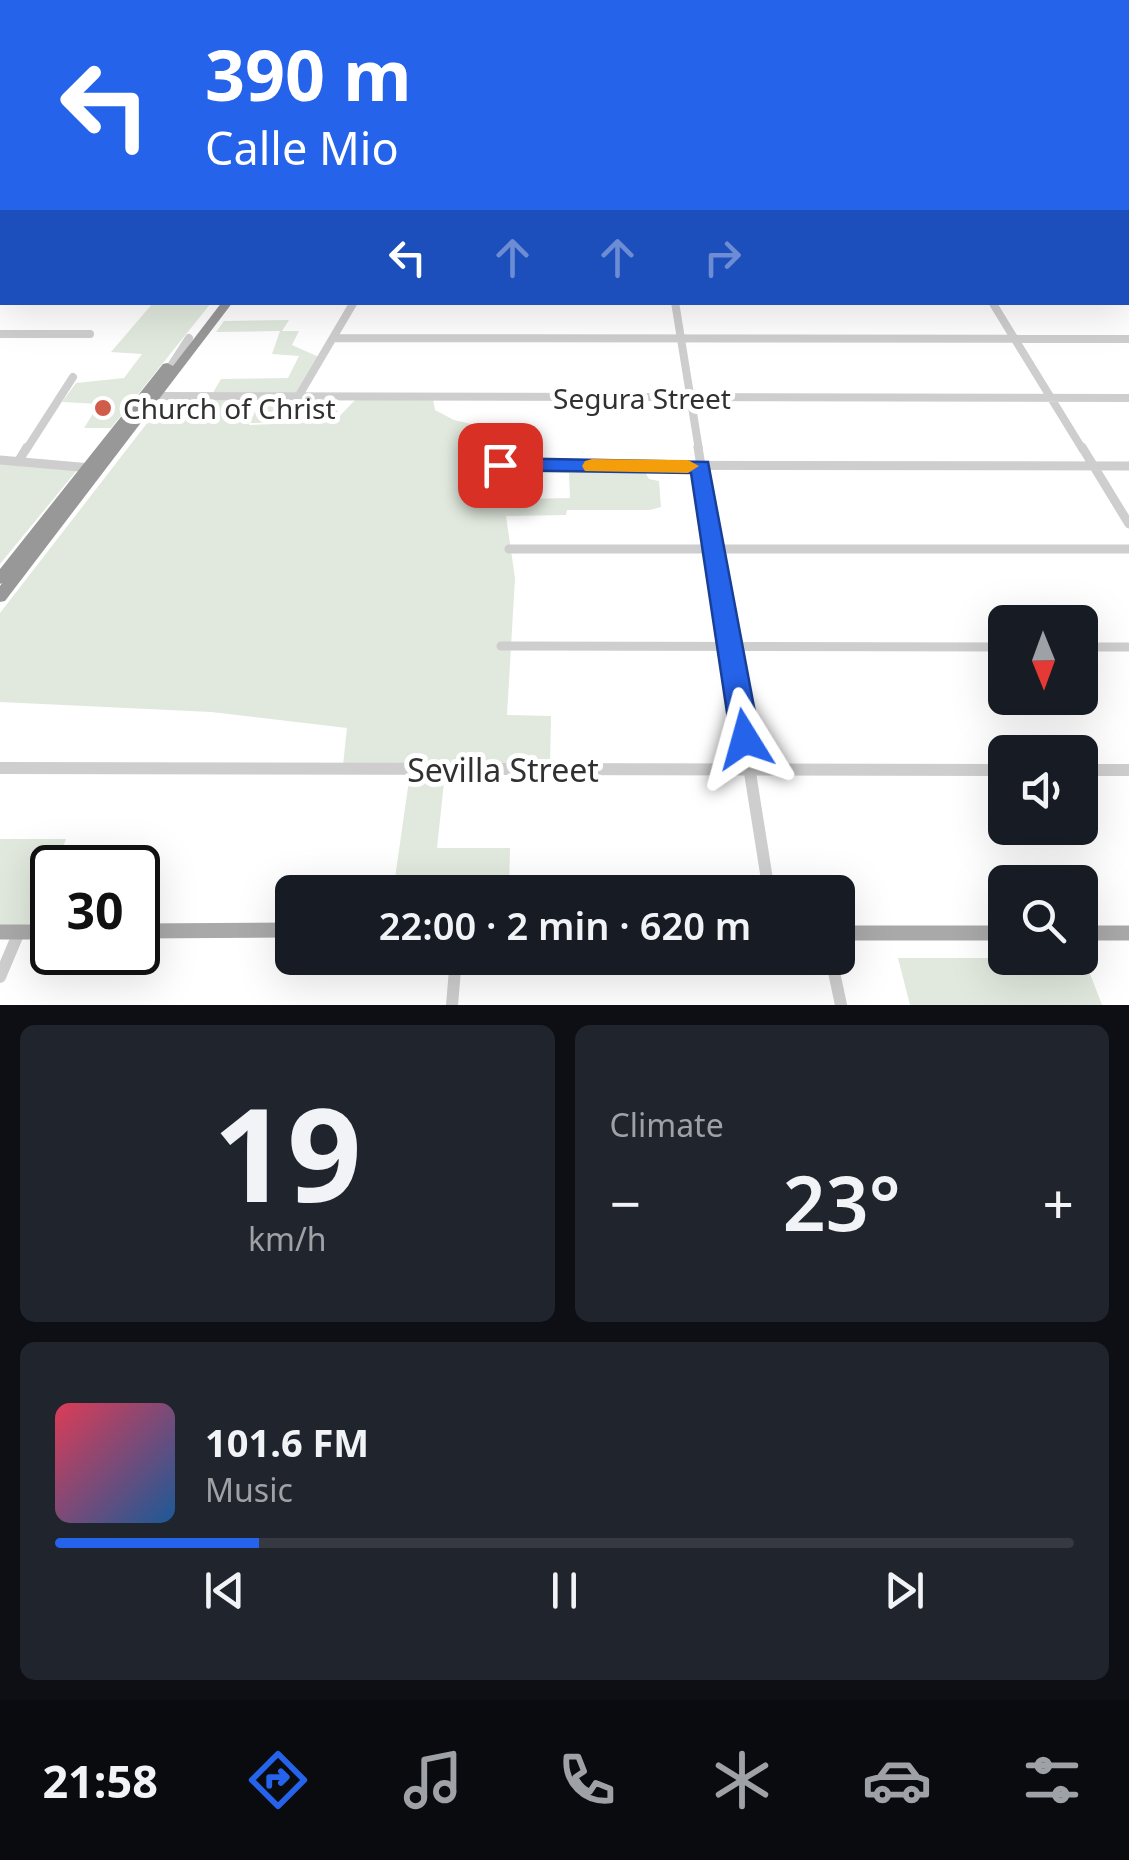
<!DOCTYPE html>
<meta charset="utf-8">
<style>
:root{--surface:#171b24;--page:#20242c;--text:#f1f3f6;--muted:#9ea1a6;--line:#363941;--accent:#2563eb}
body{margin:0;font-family:"Noto Sans",sans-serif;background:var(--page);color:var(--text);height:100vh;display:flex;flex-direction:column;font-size:38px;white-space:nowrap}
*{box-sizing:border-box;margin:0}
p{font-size:32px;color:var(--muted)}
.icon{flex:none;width:55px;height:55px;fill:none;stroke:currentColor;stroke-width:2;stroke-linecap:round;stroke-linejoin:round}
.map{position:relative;height:1005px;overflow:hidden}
.drawer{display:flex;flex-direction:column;gap:20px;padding:20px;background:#0d0f14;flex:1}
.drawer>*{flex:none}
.banner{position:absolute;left:0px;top:0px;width:1130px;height:305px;box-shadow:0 10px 40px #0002;background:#2563eb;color:#fff;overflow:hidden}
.needle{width:65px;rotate:179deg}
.fabs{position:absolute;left:988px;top:605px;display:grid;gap:20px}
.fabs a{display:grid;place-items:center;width:110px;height:110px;border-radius:15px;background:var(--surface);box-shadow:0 10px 40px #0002;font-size:50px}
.speed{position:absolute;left:30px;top:845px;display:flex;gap:20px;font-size:50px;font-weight:700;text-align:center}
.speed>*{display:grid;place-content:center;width:130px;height:130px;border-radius:50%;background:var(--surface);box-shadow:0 10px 40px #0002;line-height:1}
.speed .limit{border:5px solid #111;border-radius:15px;background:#fff;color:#111}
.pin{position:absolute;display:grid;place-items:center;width:85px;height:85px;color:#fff;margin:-42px;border-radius:20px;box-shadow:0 5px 15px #0006}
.me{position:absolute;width:110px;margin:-55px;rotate:352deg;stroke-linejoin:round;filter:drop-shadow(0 0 8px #0008)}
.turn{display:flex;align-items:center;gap:35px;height:210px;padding:0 40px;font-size:45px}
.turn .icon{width:130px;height:130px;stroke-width:2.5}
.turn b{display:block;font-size:70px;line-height:85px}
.lanes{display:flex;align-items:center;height:95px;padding:0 40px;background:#0003;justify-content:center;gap:50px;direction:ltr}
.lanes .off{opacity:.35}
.big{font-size:75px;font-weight:600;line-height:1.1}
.drawer .tile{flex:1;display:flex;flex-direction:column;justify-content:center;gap:15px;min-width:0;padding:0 35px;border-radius:15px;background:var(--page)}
.drawer .dial{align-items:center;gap:0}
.dial b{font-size:130px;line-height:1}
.song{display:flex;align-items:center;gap:30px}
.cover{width:120px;height:120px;border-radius:15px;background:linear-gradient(135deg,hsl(350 70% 55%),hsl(210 70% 35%))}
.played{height:10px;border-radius:5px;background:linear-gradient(90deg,var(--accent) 20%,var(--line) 20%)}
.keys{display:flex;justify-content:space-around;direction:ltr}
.heat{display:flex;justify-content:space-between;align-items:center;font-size:55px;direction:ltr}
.drawer .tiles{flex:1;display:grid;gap:20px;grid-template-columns:1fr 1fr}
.tile:last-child{grid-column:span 2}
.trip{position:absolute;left:275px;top:875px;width:580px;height:100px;border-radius:15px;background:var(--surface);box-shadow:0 10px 40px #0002;font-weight:600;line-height:100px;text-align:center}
.menu{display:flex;height:160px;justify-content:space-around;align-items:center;background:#090b0e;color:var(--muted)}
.menu .icon{width:70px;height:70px}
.menu .current{color:var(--accent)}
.menu b{font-size:45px;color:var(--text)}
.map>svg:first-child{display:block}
</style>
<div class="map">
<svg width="1129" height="1005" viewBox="0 0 1129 1005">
<rect width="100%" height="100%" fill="#fff"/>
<path fill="#e1e9de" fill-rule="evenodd" d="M 153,303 L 211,303 L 111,428 L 84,428 L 99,404 L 62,402 L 76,383 L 124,378 L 142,354 L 111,352 Z
M 289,320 L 282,331 L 299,331 L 292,345 L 319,357 L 296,396 L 211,396 L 221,379 L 288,378 L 299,356 L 272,354 L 280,331 L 216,332 L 224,321 Z
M 356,399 L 433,399 L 435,410 L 454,420 L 506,432 L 542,463 L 643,468 L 649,479 L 659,481 L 661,507 L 650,510 L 567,510 L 566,515 L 506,516 L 515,578 L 507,715 L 551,716 L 550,765 L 343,765 L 347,728 L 211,712 L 0,702 L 0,613 L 165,400 L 237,400 L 250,418 L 249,425 L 334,422 ZM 523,473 L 569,473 L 570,498 L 522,499 Z
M 340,402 L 335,421 L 250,423 L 258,404 Z
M 0,463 L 78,469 L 0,564 Z
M 410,773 L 445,773 L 437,848 L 510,848 L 509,892 L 393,892 Z
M 0,839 L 66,839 L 56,867 L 52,868 L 36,927 L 0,927 Z
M 898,958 L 1084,958 L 1102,1005 L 910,1005 Z"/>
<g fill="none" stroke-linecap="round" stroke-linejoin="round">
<path stroke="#cecece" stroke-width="4" d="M 1087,0 L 1091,2"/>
<path stroke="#cecece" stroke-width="8" d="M 675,302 L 699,450
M 992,302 L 1083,450
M 0,334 L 90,334
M 333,338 L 1129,339
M 165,375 L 189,338
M 152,396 L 1129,398
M 298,397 L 354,302
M 26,450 L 73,377"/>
<path stroke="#cecece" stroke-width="9" d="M 698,447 L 737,693
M 1082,447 L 1129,524
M 0,460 L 91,468
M 18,462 L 27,447
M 501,465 L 1129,466
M 509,549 L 1129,549
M 501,646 L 1005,647
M 1080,647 L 1129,647"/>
<path stroke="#cecece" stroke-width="12" d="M 737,691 L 769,892
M 0,768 L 1005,770
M 1080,770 L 1129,770
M 831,958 L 841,1005
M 0,977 L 19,932
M 452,1005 L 456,958"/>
<path stroke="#a9a9a9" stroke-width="15" d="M 138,931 L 292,930
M 0,932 L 52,932
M 838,933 L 1005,933
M 1080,933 L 1129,933"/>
<path fill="#989898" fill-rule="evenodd" d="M 461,0 L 459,2 L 453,2 L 455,0 Z
M 222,302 L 233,302 L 5,601 L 0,602 L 0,586 L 2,583 L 0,584 L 0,569 L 163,364 L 167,363 L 173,366 Z"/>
</g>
<path fill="#2563eb" stroke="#184099" stroke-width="2.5" d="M 500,458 L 708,462 L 760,739 L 755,747 L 745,751 L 735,747 L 731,739 L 691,473 L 493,470 L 490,465 Z"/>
<path fill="#f59e0b" d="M 592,459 L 688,460 L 699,466 L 688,473 L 585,471 L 582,466 L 585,461 Z"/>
<circle fill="#d05d4a" stroke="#fff" stroke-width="4" cx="103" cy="408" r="10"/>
<g text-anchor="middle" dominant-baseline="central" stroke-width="10" stroke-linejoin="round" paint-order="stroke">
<g font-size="28" fill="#313131" stroke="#fff">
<text x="642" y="398">Segura Street</text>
</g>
<g font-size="28" fill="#313131" stroke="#fff" text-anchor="start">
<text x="123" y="408">Church of Christ</text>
</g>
<g font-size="32" fill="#313131" stroke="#fff">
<text x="503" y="769">Sevilla Street</text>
</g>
</g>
</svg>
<div class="fabs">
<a><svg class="needle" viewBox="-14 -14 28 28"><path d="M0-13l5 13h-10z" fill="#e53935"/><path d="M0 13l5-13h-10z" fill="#9ea1a6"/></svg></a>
<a><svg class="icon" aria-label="sound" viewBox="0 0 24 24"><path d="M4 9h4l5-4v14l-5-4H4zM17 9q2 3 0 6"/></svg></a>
<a><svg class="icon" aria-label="search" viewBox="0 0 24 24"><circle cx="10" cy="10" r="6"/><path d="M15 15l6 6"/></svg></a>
</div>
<div class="speed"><div class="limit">30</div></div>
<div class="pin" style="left:500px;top:465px;background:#d93025"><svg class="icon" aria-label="arrive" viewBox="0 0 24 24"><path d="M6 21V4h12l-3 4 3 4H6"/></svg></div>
<svg class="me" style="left:745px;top:739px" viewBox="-20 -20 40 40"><path d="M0-17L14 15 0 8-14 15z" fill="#2563eb" stroke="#fff" stroke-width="4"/></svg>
<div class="trip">22:00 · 2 min · 620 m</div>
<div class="banner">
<div class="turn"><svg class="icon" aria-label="left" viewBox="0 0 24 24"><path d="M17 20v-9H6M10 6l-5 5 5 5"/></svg><div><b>390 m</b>Calle Mio</div></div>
<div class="lanes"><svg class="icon" aria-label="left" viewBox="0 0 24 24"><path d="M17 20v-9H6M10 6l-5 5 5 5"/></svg><svg class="icon off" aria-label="ahead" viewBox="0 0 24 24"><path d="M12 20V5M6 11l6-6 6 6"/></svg><svg class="icon off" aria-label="ahead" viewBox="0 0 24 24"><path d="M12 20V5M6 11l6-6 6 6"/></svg><svg class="icon off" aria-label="right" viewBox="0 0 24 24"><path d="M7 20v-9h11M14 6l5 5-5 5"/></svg></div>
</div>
</div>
<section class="drawer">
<div class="tiles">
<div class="tile dial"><b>19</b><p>km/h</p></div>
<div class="tile"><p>Climate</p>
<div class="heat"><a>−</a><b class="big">23°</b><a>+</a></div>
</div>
<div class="tile">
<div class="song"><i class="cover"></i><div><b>101.6 FM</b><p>Music</p></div></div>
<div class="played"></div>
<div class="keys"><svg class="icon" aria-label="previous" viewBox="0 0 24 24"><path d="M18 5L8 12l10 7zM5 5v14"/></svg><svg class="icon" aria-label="pause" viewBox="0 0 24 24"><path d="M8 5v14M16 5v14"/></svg><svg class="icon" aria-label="next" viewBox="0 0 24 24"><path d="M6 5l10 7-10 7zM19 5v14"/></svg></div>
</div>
</div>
</section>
<nav class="menu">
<b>21:58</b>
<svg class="icon current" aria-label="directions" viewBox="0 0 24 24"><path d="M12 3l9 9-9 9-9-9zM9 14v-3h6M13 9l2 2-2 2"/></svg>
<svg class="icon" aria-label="music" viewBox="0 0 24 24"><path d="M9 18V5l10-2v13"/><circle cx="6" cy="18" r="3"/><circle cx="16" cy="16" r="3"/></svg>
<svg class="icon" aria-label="phone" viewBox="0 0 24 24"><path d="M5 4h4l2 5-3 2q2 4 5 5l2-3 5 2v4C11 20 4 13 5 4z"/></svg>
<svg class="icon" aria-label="climate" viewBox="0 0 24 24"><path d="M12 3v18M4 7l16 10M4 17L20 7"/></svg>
<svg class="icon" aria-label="car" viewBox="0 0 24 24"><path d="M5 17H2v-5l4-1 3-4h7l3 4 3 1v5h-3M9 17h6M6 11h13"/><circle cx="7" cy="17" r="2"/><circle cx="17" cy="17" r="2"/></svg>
<svg class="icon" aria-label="filters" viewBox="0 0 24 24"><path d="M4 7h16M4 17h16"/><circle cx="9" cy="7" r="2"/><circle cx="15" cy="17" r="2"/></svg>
</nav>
